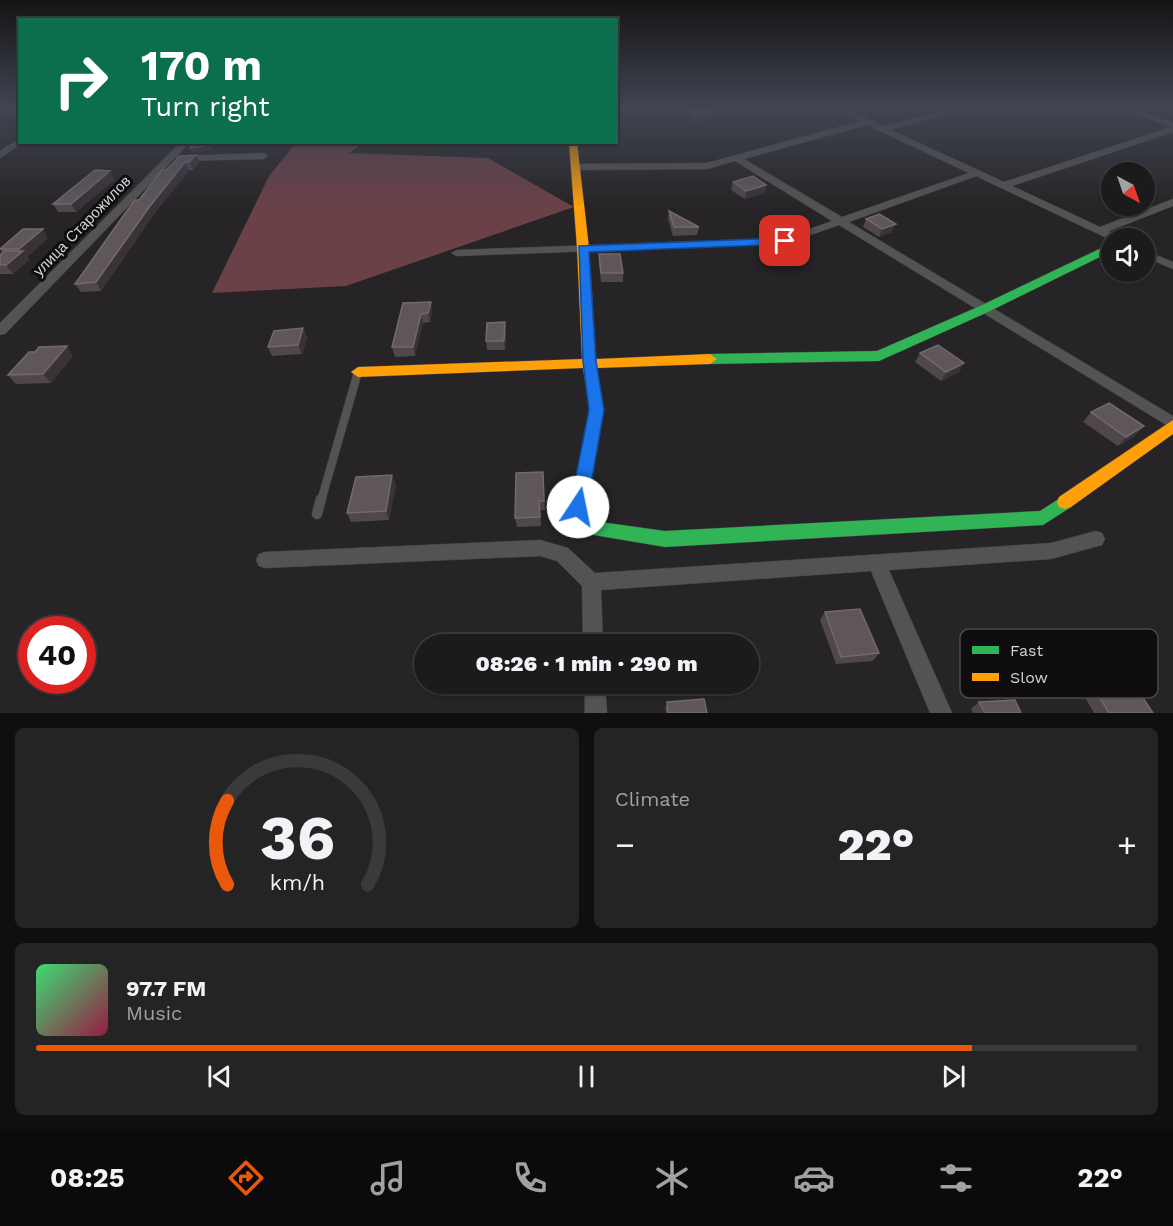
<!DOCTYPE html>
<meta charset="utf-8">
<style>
:root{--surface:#1c1b1c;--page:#252425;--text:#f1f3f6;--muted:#a0a1a3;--line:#3a393b;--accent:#ea580c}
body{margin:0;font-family:"Work Sans",sans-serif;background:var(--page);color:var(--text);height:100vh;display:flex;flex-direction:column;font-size:22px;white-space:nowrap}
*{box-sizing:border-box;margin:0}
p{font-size:20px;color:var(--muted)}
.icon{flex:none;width:33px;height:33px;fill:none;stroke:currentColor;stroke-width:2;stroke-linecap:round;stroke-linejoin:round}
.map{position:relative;height:713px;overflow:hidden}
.panel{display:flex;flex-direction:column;gap:15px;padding:15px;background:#0f0f0f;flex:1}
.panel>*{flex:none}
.banner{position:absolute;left:18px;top:18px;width:600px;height:126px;border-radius:0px;box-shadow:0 2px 4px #0004,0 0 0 2px var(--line);background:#0b6e4f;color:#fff;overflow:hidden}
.needle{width:39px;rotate:140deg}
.fabs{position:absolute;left:1101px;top:162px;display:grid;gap:12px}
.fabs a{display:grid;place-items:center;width:54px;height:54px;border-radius:50%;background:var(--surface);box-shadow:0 2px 4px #0004,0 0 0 2px var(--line);font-size:30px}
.speed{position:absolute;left:18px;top:616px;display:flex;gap:12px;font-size:30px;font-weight:700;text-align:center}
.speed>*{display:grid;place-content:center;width:78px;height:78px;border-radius:50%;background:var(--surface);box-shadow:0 2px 4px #0004,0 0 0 2px var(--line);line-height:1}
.speed .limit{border:9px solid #d22;background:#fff;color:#111}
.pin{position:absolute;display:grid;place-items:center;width:51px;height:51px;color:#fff;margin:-26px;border-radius:12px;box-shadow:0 3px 9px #0006}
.me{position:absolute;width:66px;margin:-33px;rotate:11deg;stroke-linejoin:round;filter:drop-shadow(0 0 4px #0008)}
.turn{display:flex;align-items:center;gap:21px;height:126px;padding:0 24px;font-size:27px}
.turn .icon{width:78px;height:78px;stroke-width:2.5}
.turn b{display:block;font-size:42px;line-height:51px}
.big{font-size:45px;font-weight:800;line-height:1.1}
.panel .tile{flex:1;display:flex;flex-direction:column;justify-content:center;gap:9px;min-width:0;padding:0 21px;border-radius:9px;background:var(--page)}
.panel .dial{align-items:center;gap:0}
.dial svg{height:156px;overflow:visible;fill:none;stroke:var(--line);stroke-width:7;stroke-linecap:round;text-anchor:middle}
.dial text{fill:var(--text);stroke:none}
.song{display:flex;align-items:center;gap:18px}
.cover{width:72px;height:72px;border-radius:9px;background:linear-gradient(135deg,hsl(140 70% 55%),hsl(340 70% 35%))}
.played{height:6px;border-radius:3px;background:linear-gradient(90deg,var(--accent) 85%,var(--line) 85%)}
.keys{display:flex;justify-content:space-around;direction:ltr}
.heat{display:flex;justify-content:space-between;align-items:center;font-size:33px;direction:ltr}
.panel .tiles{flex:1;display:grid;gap:15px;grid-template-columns:1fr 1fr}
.tile:last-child{grid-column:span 2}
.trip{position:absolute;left:414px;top:634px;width:345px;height:60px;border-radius:30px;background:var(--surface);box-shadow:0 2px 4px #0004,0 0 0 2px var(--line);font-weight:800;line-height:60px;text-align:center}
.dock{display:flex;height:96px;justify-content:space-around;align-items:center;background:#0b0b0b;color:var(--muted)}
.dock .icon{width:42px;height:42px}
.dock .current{color:var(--accent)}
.dock b{font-size:27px;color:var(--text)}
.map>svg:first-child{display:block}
</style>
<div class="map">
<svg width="1173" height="713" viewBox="0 0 1173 713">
<rect width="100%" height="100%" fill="#262426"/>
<path fill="#6b4148" d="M 296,143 L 364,143 L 349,153 L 488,158 L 574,207 L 346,286 L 212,293 L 269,176 Z"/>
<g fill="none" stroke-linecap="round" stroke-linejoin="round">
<defs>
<path id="lane-far1" d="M 321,501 L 358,372"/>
<path id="lane" d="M 317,514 L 321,499"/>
<path id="street" d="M 640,107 L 678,107 L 674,109 L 616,113 L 616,109 Z
M 832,107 L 842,107 L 884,126 L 961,107 L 974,107 L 891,130 L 1004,182 L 1171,127 L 1117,107 L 1128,107 L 1173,122 L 1173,132 L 1012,186 L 1100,227 L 1173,199 L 1173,206 L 1109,231 L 1120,238 L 1112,238 L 1111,240 L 976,176 L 849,222 L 1173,416 L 1173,429 L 839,225 L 785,244 L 457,256 L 451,253 L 457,250 L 784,238 L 832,221 L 735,161 L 707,169 L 576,170 L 571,167 L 576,164 L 707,163 L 860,121 ZM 867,125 L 969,173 L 842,217 L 744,159 Z
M 17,140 L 24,142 L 0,158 L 0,151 Z
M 181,142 L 190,142 L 177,156 L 264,153 L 268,156 L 264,159 L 180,161 L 176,157 L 5,334 L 0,335 L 0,323 Z
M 1144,250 L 1173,262 L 1173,269 L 1144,257 Z
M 1096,531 L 1102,533 L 1105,539 L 1102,545 L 1051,559 L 889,570 L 952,713 L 930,713 L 871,571 L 601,590 L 603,645 L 583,645 L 582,586 L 557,561 L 540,556 L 265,568 L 259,566 L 256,560 L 259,554 L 265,552 L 540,540 L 568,548 L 595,573 L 1051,543 Z
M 585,684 L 605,684 L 607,713 L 585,713 Z"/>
<path id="fast" d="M 1112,243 L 1112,251 L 988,312 L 879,361 L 710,364 L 703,359 L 710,354 L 877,351 L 980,306 Z
M 582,480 L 588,482 L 590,487 L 586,507 L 593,521 L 665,531 L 1040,511 L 1065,495 L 1071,497 L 1073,502 L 1071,507 L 1043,525 L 665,547 L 582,533 C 573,514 566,503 576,482 Z"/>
<path id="slow" d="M 569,142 L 577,142 L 589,248 L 596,359 L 710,354 L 717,359 L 710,364 L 597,368 L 604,410 L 590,487 L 588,492 L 582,494 L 576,492 L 574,487 L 590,410 L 583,368 L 358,377 L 351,372 L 358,367 L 582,359 L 577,248 Z
M 1173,420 L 1173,434 L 1071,507 L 1065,509 L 1059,507 L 1057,502 L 1059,497 Z"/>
</defs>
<use href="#lane-far1" stroke="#424042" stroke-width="9"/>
<use href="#lane" stroke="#424042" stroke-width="11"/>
<use href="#street" stroke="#424042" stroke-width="1"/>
<use href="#fast" stroke="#424042" stroke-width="1"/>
<use href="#slow" stroke="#424042" stroke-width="1"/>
<use href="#lane-far1" stroke="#535353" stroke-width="8"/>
<use href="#lane" stroke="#535353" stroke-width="10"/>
<use href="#street" fill="#535353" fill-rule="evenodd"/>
<use href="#fast" fill="#30b455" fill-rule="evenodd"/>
<use href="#slow" fill="#ff9f0a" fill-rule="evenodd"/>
</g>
<path fill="#50474c" d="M 684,107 L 709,107 L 714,118 L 697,122 L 684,113 Z
M 180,156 L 199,163 L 193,170 L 189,170 L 154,214 L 101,291 L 81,292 L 75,284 L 139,200 Z
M 115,179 L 76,212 L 58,212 L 53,204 Z
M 733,182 L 766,185 L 765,193 L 745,199 L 731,190 Z
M 669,211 L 699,227 L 697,235 L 673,236 L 668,219 Z
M 866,219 L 892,232 L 879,237 L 863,227 Z
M 48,238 L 27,257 L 29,260 L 13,274 L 0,274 L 0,255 L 2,253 L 0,248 Z
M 599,254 L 623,273 L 623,282 L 601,282 L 599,263 Z
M 431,302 L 432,311 L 430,322 L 423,323 L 415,356 L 395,357 L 392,347 Z
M 303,328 L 307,338 L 302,354 L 272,356 L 268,347 Z
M 506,331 L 505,350 L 487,350 L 486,341 Z
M 35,352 L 73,356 L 51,383 L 16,384 L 8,375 Z
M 920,353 L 964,363 L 959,372 L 941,381 L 915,362 Z
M 1091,412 L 1136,435 L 1118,446 L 1083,422 Z
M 544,481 L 545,510 L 540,510 L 541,526 L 517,527 L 515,518 Z
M 396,484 L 389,520 L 351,522 L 347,513 Z
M 825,612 L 879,653 L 873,661 L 836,664 L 820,620 Z
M 1093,686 L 1153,713 L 1094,713 L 1083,694 Z
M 667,702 L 707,713 L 666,713 L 665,709 Z
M 979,702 L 1021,713 L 973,713 L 971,709 Z"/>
<path fill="#393237" d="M 716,107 L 728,107 L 716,110 Z
M 715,110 L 714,118 L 697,122 L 698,114 Z
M 211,142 L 218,142 L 210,150 L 192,152 L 190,148 Z
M 196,155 L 199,163 L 193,170 L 189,162 Z
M 185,162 L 189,170 L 154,214 L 101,291 L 96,282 L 150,206 Z
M 110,171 L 115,179 L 76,212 L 71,204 Z
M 766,185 L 765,193 L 745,199 L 746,191 Z
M 896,224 L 892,232 L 879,237 L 882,229 Z
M 43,229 L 48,238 L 27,257 L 29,260 L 13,274 L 6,265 L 22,252 L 19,249 Z
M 431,302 L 432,311 L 430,322 L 428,313 Z
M 421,314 L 423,323 L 415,356 L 413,347 Z
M 505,322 L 506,331 L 505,350 L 504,341 Z
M 303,328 L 307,338 L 302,354 L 298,345 Z
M 67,346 L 73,356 L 51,383 L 43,374 Z
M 964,363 L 959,372 L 941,381 L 946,372 Z
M 1144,426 L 1136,435 L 1118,446 L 1126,437 Z
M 392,475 L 396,484 L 389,520 L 386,511 Z"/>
<path fill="#5e565b" stroke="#71696e" stroke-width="1.5" d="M 686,107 L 709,107 L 715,110 L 698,114 Z
M 195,142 L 211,142 L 208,145 L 190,148 Z
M 196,155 L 189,162 L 185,162 L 150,206 L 96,282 L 75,284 L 126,212 L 135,200 L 139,200 L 162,170 L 166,170 L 180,156 Z
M 95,170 L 110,171 L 71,204 L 53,204 Z
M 753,176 L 766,185 L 746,191 L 733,182 Z
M 669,211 L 699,227 L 674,227 Z
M 879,214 L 896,224 L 882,229 L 866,219 Z
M 23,229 L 43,229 L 19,249 L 0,249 Z
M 4,251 L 23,251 L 6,265 L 0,265 L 0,255 Z
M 599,254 L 620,254 L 623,273 L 601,273 Z
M 431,302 L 428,313 L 421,314 L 413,347 L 392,347 L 403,303 Z
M 505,322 L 504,341 L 486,341 L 487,323 Z
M 303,328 L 298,345 L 268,347 L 274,331 Z
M 938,345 L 964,363 L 946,372 L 920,353 Z
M 67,346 L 43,374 L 8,375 L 29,352 L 35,352 L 39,347 Z
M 1109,403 L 1144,426 L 1126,437 L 1091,412 Z
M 543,472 L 544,501 L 539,501 L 540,517 L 515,518 L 516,473 Z
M 392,475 L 386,511 L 347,513 L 356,477 Z
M 860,609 L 879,653 L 841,657 L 825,612 Z
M 1133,683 L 1153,713 L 1109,713 L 1093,686 Z
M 704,699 L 707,713 L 668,713 L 667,702 Z
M 1015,700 L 1021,713 L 985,713 L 979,702 Z"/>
<linearGradient id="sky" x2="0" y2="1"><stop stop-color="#151415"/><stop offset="0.52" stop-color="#414552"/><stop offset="1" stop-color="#414552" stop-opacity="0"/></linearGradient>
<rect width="1173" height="207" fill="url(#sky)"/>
<path fill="#1a73e8" stroke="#114b97" stroke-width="1.5" d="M 785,238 L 789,239 L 789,244 L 589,252 L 596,361 L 604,410 L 587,507 L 584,513 L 578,515 L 572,513 L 570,507 L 589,410 L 583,361 L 579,246 Z"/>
<g text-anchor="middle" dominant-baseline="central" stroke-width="6" stroke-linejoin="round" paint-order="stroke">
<g font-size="15" fill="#d5d3d6" stroke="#0f0d0f">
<text transform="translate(82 226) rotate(-46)">улица Старожилов</text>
</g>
</g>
<rect x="960" y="629" width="198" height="69" rx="9" fill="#0f0d0f" stroke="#4a484b" stroke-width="1.5"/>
<rect x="972" y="646" width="27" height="8" fill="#30b455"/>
<rect x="972" y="673" width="27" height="8" fill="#ff9f0a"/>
<g font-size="16" fill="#d5d3d6">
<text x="1010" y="656">Fast</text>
<text x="1010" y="683">Slow</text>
</g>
</svg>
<div class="fabs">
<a><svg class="needle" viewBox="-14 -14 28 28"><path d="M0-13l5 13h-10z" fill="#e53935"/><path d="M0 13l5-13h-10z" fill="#a0a1a3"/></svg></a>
<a><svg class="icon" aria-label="sound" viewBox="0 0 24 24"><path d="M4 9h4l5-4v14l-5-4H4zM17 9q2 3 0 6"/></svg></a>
</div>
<div class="speed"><div class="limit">40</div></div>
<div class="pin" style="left:785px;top:241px;background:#d93025"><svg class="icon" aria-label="arrive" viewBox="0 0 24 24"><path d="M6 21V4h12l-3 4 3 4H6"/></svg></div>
<svg class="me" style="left:578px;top:507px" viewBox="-20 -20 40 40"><circle r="19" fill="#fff"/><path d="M0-13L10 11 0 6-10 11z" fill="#1a73e8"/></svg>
<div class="trip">08:26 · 1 min · 290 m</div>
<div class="banner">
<div class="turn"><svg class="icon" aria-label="right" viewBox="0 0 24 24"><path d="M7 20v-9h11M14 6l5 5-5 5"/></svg><div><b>170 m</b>Turn right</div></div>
</div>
</div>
<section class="panel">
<div class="tiles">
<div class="tile dial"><svg viewBox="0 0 100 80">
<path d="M14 69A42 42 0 1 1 86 69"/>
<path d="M14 69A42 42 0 0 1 14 26" stroke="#ea580c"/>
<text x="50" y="56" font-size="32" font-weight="700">36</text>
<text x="50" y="72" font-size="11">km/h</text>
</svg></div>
<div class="tile"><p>Climate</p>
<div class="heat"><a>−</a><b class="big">22°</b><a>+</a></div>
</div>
<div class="tile">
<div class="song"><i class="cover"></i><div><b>97.7 FM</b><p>Music</p></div></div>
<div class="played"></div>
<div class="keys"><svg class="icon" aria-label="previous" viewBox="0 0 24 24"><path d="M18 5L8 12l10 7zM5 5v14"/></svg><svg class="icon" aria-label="pause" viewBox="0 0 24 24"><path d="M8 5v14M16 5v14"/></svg><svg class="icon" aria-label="next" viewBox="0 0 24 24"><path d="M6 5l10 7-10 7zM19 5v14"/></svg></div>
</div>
</div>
</section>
<nav class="dock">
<b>08:25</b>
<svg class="icon current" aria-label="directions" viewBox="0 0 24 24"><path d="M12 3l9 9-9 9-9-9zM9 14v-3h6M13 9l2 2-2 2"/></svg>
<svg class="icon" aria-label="music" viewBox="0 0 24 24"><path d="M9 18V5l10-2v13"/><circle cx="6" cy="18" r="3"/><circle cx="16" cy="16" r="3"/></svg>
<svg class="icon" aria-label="phone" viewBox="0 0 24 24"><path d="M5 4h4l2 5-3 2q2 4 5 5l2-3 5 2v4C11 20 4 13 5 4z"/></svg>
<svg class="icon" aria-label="climate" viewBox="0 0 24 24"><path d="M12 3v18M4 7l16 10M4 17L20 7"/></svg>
<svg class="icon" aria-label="car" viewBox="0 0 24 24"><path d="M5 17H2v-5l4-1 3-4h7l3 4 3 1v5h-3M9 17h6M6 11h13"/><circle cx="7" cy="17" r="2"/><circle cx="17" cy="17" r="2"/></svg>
<svg class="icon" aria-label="filters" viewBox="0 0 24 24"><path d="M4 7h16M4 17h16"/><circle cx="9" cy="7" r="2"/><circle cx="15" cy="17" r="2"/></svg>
<b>22°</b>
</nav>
